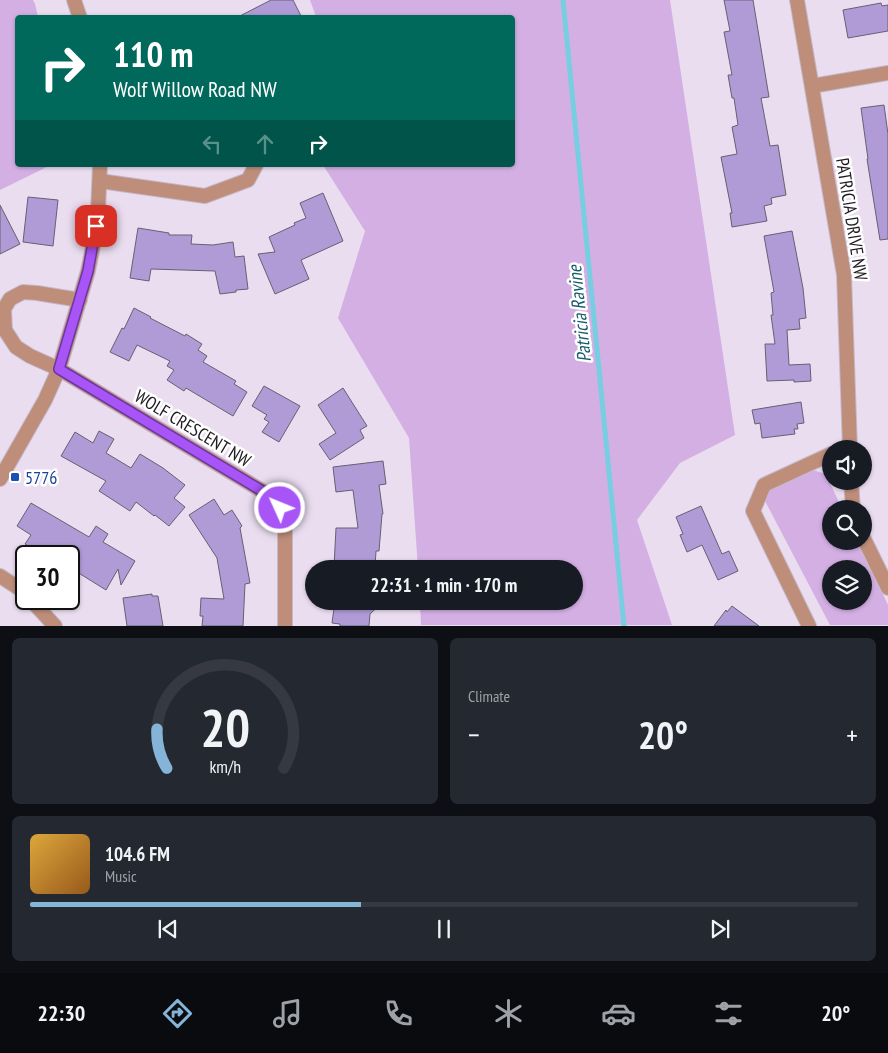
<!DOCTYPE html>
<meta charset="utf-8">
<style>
:root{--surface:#171b24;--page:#242831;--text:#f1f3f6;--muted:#9ea1a6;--line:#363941;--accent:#85b4d8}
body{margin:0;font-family:"PT Sans Narrow",sans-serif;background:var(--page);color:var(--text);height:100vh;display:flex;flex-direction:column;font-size:19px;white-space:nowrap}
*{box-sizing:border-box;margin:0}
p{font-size:16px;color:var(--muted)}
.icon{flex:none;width:28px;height:28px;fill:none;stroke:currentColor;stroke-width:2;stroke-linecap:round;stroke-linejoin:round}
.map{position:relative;height:626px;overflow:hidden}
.drawer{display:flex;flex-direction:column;gap:12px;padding:12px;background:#0d0f14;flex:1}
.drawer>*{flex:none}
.top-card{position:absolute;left:15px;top:15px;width:500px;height:152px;border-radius:5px;box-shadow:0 1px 4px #0004;background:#00695c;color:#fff;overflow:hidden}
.fabs{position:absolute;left:822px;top:440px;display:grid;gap:10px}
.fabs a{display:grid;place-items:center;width:50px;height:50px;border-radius:50%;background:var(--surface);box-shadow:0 1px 4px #0004;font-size:25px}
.speed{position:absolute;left:15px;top:545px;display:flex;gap:10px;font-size:25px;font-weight:700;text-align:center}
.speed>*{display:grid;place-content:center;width:65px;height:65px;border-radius:50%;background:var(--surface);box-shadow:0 1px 4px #0004;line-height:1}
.speed .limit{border:2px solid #111;border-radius:8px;background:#fff;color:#111}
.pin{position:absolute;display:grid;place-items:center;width:42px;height:42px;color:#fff;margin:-21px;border-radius:10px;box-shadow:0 2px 8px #0006}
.me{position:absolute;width:55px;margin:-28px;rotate:314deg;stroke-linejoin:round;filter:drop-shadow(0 0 4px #0008)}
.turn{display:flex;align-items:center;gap:18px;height:105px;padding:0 15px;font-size:22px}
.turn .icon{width:65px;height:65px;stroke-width:2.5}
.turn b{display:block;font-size:35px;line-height:42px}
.lanes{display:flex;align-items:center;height:48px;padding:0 15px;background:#0003;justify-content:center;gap:25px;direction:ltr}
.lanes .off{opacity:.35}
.big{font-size:38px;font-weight:700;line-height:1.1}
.drawer .widget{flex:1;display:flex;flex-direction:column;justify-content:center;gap:8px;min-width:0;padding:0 18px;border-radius:8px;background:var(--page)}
.drawer .dial{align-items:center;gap:0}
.dial svg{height:130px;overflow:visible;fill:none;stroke:var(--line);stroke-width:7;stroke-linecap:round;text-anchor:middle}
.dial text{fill:var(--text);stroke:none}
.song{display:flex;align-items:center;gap:15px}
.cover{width:60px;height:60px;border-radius:8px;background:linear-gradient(135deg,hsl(40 70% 55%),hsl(30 70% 35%))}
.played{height:5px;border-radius:2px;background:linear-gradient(90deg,var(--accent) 40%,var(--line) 40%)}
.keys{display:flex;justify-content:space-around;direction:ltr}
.heat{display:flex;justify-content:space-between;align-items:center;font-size:28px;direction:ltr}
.drawer .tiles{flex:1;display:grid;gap:12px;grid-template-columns:1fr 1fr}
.widget:last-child{grid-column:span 2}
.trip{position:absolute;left:305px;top:560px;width:278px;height:50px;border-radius:25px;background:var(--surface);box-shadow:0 1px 4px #0004;font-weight:700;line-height:50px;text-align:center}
.tabs{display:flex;height:80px;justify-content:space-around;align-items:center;background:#090b0e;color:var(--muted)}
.tabs .icon{width:35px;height:35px}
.tabs .on{color:var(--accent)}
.tabs b{font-size:22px;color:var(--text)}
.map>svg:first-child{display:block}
</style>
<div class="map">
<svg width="888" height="626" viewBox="0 0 888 626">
<rect width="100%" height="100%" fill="#eaddf0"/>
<path fill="#d4afe4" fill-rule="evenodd" d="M 0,0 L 33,0 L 35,4 L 38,17 L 18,18 L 18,165 L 51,165 L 0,190 Z
M 310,0 L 670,0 L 735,435 L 680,463 L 637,520 L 672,625 L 421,625 L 420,601 L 574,601 L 574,569 L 418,569 L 409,438 L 338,318 L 365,231 L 323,165 L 512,165 L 512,18 L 316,17 L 314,11 Z
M 813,470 L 826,474 L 842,509 L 831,509 L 831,541 L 858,541 L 888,605 L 888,625 L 830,625 L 765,501 L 771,486 ZM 831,569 L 864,569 L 864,601 L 831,601 Z"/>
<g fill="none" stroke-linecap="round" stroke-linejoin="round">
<path stroke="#77cee1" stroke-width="5" d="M 563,0 L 624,626"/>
</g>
<path fill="#b09bd7" stroke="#666072" d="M 271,0 L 293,0 L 302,18 L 236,18 Z
M 724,0 L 753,0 L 769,97 L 761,98 L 770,146 L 778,145 L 786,195 L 771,198 L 772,204 L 764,206 L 767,221 L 732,227 L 730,213 L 732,213 L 721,157 L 737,154 L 732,127 L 738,125 L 734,98 L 732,98 L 728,75 L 732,75 L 724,32 L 730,31 Z
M 881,3 L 882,6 L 888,5 L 888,31 L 848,38 L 843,10 Z
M 884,105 L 888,134 L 888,239 L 880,240 L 867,159 L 868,159 L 861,108 Z
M 323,193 L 343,241 L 301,260 L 309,279 L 275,294 L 258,254 L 275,252 L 269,237 L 295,225 L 294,223 L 306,218 L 300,203 Z
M 28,197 L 58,200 L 53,246 L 23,242 Z
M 0,205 L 20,244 L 0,254 Z
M 138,228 L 169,233 L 169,235 L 192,235 L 191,244 L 213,245 L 233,242 L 235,257 L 244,256 L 248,289 L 236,290 L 236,292 L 220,294 L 215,271 L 151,269 L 149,281 L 130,278 Z
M 792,231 L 803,288 L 806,318 L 799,319 L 800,329 L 787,330 L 789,365 L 810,364 L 811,381 L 794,382 L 794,380 L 767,381 L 765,344 L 775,344 L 771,315 L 773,315 L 771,293 L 774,292 L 764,236 Z
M 134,308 L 151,317 L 150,318 L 185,336 L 186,334 L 202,344 L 198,350 L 207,356 L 203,362 L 236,381 L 234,384 L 247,392 L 233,416 L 186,388 L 184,391 L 167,380 L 174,370 L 167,366 L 170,361 L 137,345 L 129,361 L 110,352 L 122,328 L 124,329 Z
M 264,386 L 300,406 L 279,442 L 262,432 L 269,422 L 264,419 L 267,415 L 252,406 Z
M 343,388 L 367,426 L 360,430 L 364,438 L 330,460 L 319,444 L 336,433 L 318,405 Z
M 801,402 L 804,423 L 797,424 L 798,429 L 794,429 L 795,434 L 762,438 L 760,423 L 755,424 L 752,410 Z
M 99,431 L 114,439 L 106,453 L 131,468 L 140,454 L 163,468 L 185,485 L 174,498 L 185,507 L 169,526 L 155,515 L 154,516 L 136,502 L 130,511 L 99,491 L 106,481 L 61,456 L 75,432 L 93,443 Z
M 383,461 L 386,484 L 379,485 L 383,514 L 382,514 L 379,551 L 376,551 L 375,567 L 358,566 L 358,568 L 334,567 L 336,528 L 358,528 L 353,490 L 336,492 L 333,467 Z
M 214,499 L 224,515 L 232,510 L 242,526 L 240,528 L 250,583 L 245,584 L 243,626 L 202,626 L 203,616 L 200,616 L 201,598 L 224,599 L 217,558 L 189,515 Z
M 31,503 L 89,537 L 96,526 L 108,534 L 103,542 L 135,561 L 121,585 L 118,569 L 106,590 L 69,567 L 69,556 L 45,556 L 25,544 L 31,535 L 17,526 Z
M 701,506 L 722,554 L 729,551 L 738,571 L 718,580 L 702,545 L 687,552 L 680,535 L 683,534 L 676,517 Z
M 152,594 L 152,596 L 158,596 L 163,626 L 127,626 L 123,598 Z
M 335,601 L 384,601 L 370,614 L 369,626 L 340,626 L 340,624 L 332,623 Z
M 732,606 L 759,626 L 714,626 L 726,610 L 727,612 Z"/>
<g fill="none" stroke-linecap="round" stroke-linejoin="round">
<defs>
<path id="minor" d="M 797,0 L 844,275 L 850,449
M 812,86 L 888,73
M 100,181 L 205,196 L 248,180 L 256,165
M 80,300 L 37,293 L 23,292 L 10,299 L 4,309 L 5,330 L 16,347 L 30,356 L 59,369 L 274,498 L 285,518 L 285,626
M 851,481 L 853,509
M 864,539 L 888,588
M 0,576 L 20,589 L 26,595
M 30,599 L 55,626
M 809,626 L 753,511 L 764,485 L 831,454"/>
<path id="tertiary" d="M 74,0 L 80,18
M 0,479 L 45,400 L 59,369 L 88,271 L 94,241 L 98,211 L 100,165"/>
</defs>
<use href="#minor" stroke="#c5bacb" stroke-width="16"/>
<use href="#tertiary" stroke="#c5bacb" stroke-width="16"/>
<use href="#minor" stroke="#bf8e7b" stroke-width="14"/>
<use href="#tertiary" stroke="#bf8e7b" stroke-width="14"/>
</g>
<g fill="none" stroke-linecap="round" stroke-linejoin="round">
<defs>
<path id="route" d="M 96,226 L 88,271 L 59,369 L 274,498 L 280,508"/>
</defs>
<use href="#route" stroke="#6d37a1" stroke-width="12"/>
<use href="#route" stroke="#a855f7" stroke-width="9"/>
</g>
<rect fill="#1a4fb4" stroke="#fff" stroke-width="2" x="10" y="472" width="10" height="10" rx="2.5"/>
<g text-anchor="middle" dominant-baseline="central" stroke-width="5" stroke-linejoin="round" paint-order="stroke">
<g font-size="18" fill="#1f1b21" stroke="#fff">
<text transform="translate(852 219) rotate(81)">PATRICIA DRIVE NW</text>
<text transform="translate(193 428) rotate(31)">WOLF CRESCENT NW</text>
</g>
<g font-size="18" fill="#164399" stroke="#fff" text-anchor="start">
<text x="25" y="477">5776</text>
</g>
<g font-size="19" font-style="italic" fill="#135c6a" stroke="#fff">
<text transform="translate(579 314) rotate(-96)">Patricia Ravine</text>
</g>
</g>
</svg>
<div class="fabs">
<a><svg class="icon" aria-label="sound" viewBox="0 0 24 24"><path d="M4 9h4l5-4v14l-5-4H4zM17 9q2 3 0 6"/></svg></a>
<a><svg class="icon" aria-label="search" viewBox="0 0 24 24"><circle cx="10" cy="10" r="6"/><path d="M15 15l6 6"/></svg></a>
<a><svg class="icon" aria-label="layers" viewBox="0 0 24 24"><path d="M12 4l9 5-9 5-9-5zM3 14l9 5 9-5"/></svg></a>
</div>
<div class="speed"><div class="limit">30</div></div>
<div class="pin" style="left:96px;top:226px;background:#d93025"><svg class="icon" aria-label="arrive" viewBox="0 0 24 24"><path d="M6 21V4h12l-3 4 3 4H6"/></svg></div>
<svg class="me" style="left:280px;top:508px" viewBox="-20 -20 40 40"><circle r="17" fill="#a855f7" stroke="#fff" stroke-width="3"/><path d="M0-11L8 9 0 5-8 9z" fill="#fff"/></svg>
<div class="trip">22:31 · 1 min · 170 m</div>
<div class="top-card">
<div class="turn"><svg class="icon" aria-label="right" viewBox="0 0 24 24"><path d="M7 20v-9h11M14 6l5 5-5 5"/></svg><div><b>110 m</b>Wolf Willow Road NW</div></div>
<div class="lanes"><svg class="icon off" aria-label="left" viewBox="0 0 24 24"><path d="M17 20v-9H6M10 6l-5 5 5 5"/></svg><svg class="icon off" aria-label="ahead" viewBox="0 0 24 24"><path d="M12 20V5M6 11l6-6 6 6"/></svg><svg class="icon" aria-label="right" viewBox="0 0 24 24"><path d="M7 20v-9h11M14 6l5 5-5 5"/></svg></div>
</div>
</div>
<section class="drawer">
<div class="tiles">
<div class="widget dial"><svg viewBox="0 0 100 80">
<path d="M14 69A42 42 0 1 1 86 69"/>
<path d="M14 69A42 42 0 0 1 8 45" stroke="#85b4d8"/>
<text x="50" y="56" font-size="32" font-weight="700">20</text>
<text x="50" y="72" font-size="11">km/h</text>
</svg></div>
<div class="widget"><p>Climate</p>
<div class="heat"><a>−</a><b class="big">20°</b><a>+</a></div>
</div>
<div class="widget">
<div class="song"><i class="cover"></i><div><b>104.6 FM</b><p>Music</p></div></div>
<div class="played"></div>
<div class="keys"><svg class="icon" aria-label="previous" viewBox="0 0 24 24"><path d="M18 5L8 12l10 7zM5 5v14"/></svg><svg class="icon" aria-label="pause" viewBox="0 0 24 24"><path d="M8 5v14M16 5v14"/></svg><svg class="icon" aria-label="next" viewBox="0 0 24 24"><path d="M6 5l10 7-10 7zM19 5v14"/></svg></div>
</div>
</div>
</section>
<nav class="tabs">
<b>22:30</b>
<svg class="icon on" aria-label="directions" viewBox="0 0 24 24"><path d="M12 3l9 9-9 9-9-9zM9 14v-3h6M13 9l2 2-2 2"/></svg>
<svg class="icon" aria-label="music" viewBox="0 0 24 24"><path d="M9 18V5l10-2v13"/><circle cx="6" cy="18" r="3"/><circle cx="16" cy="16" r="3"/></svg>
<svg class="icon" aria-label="phone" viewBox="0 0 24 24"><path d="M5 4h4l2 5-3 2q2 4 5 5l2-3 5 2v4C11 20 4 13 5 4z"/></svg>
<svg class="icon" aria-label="climate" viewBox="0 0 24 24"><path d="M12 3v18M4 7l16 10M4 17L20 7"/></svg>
<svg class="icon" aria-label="car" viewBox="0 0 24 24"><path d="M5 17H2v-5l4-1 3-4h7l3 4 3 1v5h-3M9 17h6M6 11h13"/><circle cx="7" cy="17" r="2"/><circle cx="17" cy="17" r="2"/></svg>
<svg class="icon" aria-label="filters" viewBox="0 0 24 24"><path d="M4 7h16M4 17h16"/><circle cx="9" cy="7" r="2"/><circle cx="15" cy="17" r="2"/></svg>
<b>20°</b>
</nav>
